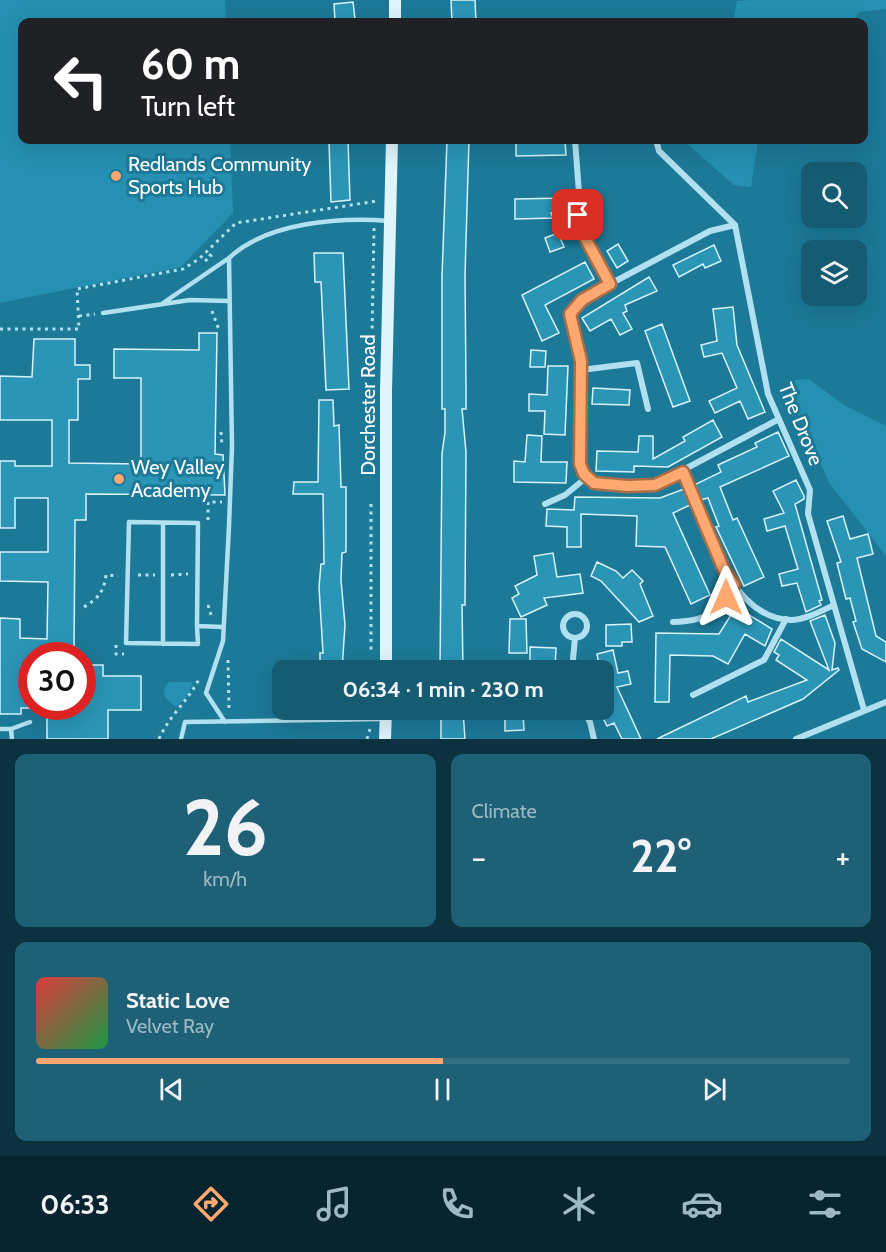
<!DOCTYPE html>
<meta charset="utf-8">
<style>
:root{--surface:#155b72;--page:#1e6177;--text:#f1f3f6;--muted:#9db9c4;--line:#347084;--accent:#ffa970}
body{margin:0;font-family:Cabin,sans-serif;background:var(--page);color:var(--text);height:100vh;display:flex;flex-direction:column;font-size:22px;white-space:nowrap}
*{box-sizing:border-box;margin:0}
p{font-size:20px;color:var(--muted)}
.icon{flex:none;width:33px;height:33px;fill:none;stroke:currentColor;stroke-width:2;stroke-linecap:round;stroke-linejoin:round}
.map{position:relative;height:739px;overflow:hidden}
.details{display:flex;flex-direction:column;gap:15px;padding:15px;background:#0c323f;flex:1}
.details>*{flex:none}
.guide{position:absolute;left:18px;top:18px;width:850px;height:126px;border-radius:12px;box-shadow:0 6px 24px #0002;background:#202124;color:#fff;overflow:hidden}
.fabs{position:absolute;left:801px;top:162px;display:grid;gap:12px}
.fabs a{display:grid;place-items:center;width:66px;height:66px;border-radius:12px;background:var(--surface);box-shadow:0 6px 24px #0002;font-size:30px}
.speed{position:absolute;left:18px;top:642px;display:flex;gap:12px;font-size:30px;font-weight:700;text-align:center}
.speed>*{display:grid;place-content:center;width:78px;height:78px;border-radius:50%;background:var(--surface);box-shadow:0 6px 24px #0002;line-height:1}
.speed .limit{border:9px solid #d22;background:#fff;color:#111}
.pin{position:absolute;display:grid;place-items:center;width:51px;height:51px;color:#fff;margin:-26px;border-radius:12px;box-shadow:0 3px 9px #0006}
.me{position:absolute;width:66px;margin:-33px;rotate:0deg;stroke-linejoin:round;filter:drop-shadow(0 0 4px #0008)}
.turn{display:flex;align-items:center;gap:21px;height:126px;padding:0 24px;font-size:27px}
.turn .icon{width:78px;height:78px;stroke-width:2.5}
.turn b{display:block;font-size:42px;line-height:51px}
.big{font-size:45px;font-weight:700;line-height:1.1}
.details .widget{flex:1;display:flex;flex-direction:column;justify-content:center;gap:9px;min-width:0;padding:0 21px;border-radius:12px;background:var(--page)}
.details .dial{align-items:center;gap:0}
.dial b{font-size:78px;line-height:1}
.song{display:flex;align-items:center;gap:18px}
.cover{width:72px;height:72px;border-radius:9px;background:linear-gradient(135deg,hsl(0 70% 55%),hsl(140 70% 35%))}
.played{height:6px;border-radius:3px;background:linear-gradient(90deg,var(--accent) 50%,var(--line) 50%)}
.keys{display:flex;justify-content:space-around;direction:ltr}
.heat{display:flex;justify-content:space-between;align-items:center;font-size:33px;direction:ltr}
.details .tiles{flex:1;display:grid;gap:15px;grid-template-columns:1fr 1fr}
.widget:last-child{grid-column:span 2}
.trip{position:absolute;left:272px;top:660px;width:342px;height:60px;border-radius:12px;background:var(--surface);box-shadow:0 6px 24px #0002;font-weight:700;line-height:60px;text-align:center}
.dock{display:flex;height:96px;justify-content:space-around;align-items:center;background:#08242e;color:var(--muted)}
.dock .icon{width:42px;height:42px}
.dock .active{color:var(--accent)}
.dock b{font-size:27px;color:var(--text)}
.map>svg:first-child{display:block}
</style>
<div class="map">
<svg width="886" height="739" viewBox="0 0 886 739">
<rect width="100%" height="100%" fill="#1c7998"/>
<path fill="#2590b1" d="M 0,0 L 225,0 L 226,22 L 22,22 L 22,140 L 230,140 L 233,213 L 181,267 L 0,303 Z
M 751,0 L 886,0 L 886,9 L 859,12 L 852,22 L 733,22 L 737,1 Z
M 683,140 L 758,140 L 751,187 L 734,185 Z
M 809,379 L 844,405 L 886,426 L 886,556 L 830,484 L 785,387 L 796,380 Z
M 169,682 L 193,682 L 188,696 L 176,707 C 166,701 159,692 169,682 Z"/>
<path fill="#2b95b6" stroke="#d8f3fb" stroke-width="1.5" d="M 451,0 L 475,0 L 476,22 L 452,22 Z
M 353,2 L 355,19 L 335,21 L 334,4 Z
M 447,140 L 469,140 L 465,275 L 466,387 L 466,409 L 462,409 L 466,452 L 465,605 L 462,605 L 463,670 L 440,670 L 442,454 L 445,432 L 445,409 L 442,409 L 442,276 Z
M 516,140 L 565,140 L 566,155 L 516,156 Z
M 348,141 L 350,200 L 331,202 L 329,143 Z
M 566,198 L 566,213 L 551,213 L 553,218 L 515,219 L 515,199 Z
M 558,233 L 564,247 L 550,252 L 545,238 Z
M 618,244 L 628,261 L 617,268 L 607,251 Z
M 714,245 L 721,261 L 705,268 L 703,264 L 679,277 L 673,265 Z
M 314,253 L 343,253 L 349,389 L 326,390 L 321,282 L 315,282 Z
M 585,262 L 594,279 L 545,305 L 559,333 L 542,341 L 522,295 Z
M 649,277 L 657,291 L 625,305 L 627,311 L 623,313 L 632,329 L 620,335 L 611,319 L 590,331 L 582,318 Z
M 733,307 L 737,345 L 765,412 L 748,419 L 740,401 L 715,413 L 709,401 L 737,388 L 722,353 L 704,357 L 701,345 L 717,341 L 713,309 Z
M 662,324 L 690,401 L 673,407 L 645,331 Z
M 199,333 L 217,333 L 215,454 L 223,455 L 225,495 L 86,494 L 86,520 L 75,520 L 74,656 L 32,656 L 32,708 L 21,708 L 21,714 L 0,714 L 0,618 L 20,619 L 20,638 L 47,639 L 48,582 L 0,581 L 0,552 L 48,552 L 48,498 L 15,498 L 15,528 L 0,528 L 0,461 L 15,461 L 15,466 L 52,466 L 52,420 L 0,420 L 0,376 L 32,377 L 34,339 L 75,339 L 75,365 L 90,365 L 90,379 L 78,379 L 78,420 L 69,420 L 69,463 L 141,464 L 141,378 L 114,378 L 114,349 L 199,350 Z
M 531,350 L 546,351 L 545,367 L 530,367 Z
M 548,366 L 568,366 L 565,435 L 544,434 L 545,411 L 529,411 L 529,394 L 547,395 Z
M 593,388 L 630,390 L 629,405 L 592,404 Z
M 319,400 L 333,400 L 334,426 L 339,425 L 341,487 L 346,487 L 346,552 L 342,553 L 341,580 L 345,625 L 342,670 L 320,670 L 320,653 L 323,653 L 319,587 L 321,564 L 324,564 L 323,494 L 293,494 L 294,482 L 318,482 Z
M 713,420 L 722,437 L 668,467 L 634,466 L 634,472 L 596,471 L 597,451 L 638,452 L 639,436 L 653,436 L 653,459 L 685,441 L 683,437 Z
M 778,432 L 789,456 L 720,487 L 733,520 L 737,518 L 764,577 L 744,586 L 716,527 L 719,526 L 708,498 L 700,500 L 694,485 L 721,472 L 718,465 L 757,447 L 755,443 Z
M 527,435 L 542,436 L 541,462 L 567,462 L 566,483 L 514,482 L 514,461 L 525,462 Z
M 796,480 L 804,496 L 804,499 L 795,504 L 822,600 L 819,601 L 821,605 L 806,612 L 797,583 L 782,586 L 779,574 L 798,569 L 785,526 L 767,531 L 764,519 L 784,513 L 773,491 Z
M 684,489 L 690,505 L 673,513 L 710,595 L 691,604 L 665,547 L 636,546 L 637,516 L 581,514 L 581,547 L 567,547 L 567,527 L 546,526 L 547,509 L 574,510 L 575,497 L 660,498 Z
M 843,516 L 850,539 L 868,534 L 873,554 L 857,558 L 876,636 L 886,642 L 886,662 L 862,649 L 853,622 L 856,621 L 850,598 L 846,599 L 837,563 L 841,562 L 827,521 Z
M 553,553 L 557,577 L 580,574 L 583,593 L 544,598 L 547,605 L 521,617 L 512,598 L 519,594 L 515,586 L 537,575 L 534,556 Z
M 597,562 L 616,571 L 623,578 L 632,570 L 643,581 L 640,584 L 653,616 L 639,622 L 601,581 L 591,576 Z
M 736,607 L 772,629 L 765,646 L 745,634 L 728,664 L 713,656 L 670,655 L 669,702 L 655,702 L 656,633 L 719,634 Z
M 825,615 L 835,643 L 832,670 L 838,668 L 839,670 L 803,699 L 711,739 L 657,739 L 746,696 L 748,702 L 807,680 L 776,660 L 779,655 L 774,652 L 781,639 L 829,670 L 810,621 Z
M 510,619 L 526,619 L 527,653 L 509,653 Z
M 631,624 L 632,642 L 622,642 L 622,646 L 606,646 L 606,625 Z
M 530,647 L 556,648 L 555,670 L 530,670 Z
M 613,650 L 618,673 L 628,671 L 631,684 L 617,687 L 641,739 L 622,739 L 614,723 L 607,726 L 599,710 L 603,710 L 603,670 L 600,670 L 597,654 Z
M 82,665 L 103,665 L 103,676 L 141,676 L 141,710 L 108,710 L 108,739 L 47,739 L 47,706 L 82,706 Z
M 441,710 L 463,710 L 465,739 L 441,739 Z
M 505,713 L 523,713 L 524,730 L 505,731 Z"/>
<g fill="none" stroke-linecap="round" stroke-linejoin="round">
<path stroke="#b1e1f0" stroke-width="3" stroke-dasharray="3 4.5" stroke-linecap="butt" d="M 205,261 L 211,256 L 207,252
M 212,311 L 219,330
M 79,316 L 95,314
M 0,329 L 79,329 L 77,289 L 183,269 L 199,259 L 236,223 L 377,201
M 372,336 L 374,228
M 221,432 L 222,446
M 371,504 L 371,651
M 208,520 L 208,502 L 222,502
M 138,575 L 155,575
M 171,575 L 188,574
M 208,605 L 212,618
M 84,607 C 99,598 104,591 106,575 L 118,576
M 116,645 L 116,654 L 124,654
M 228,660 L 229,710
M 159,739 C 169,716 188,701 199,679
M 367,739 L 370,729"/>
<path stroke="#b1e1f0" stroke-width="4.5" d="M 163,303 L 229,258
M 103,313 L 190,300 L 229,301
M 163,523 L 163,644
M 197,626 L 198,644 L 126,643 L 129,522 L 198,523 L 197,626 L 223,627
M 225,722 L 206,693 L 223,641 L 229,526 L 232,446 L 229,258 C 267,222 340,217 390,221
M 0,729 L 11,729
M 12,739 L 11,729 L 30,722
M 181,739 L 185,722 L 383,719"/>
<path stroke="#b1e1f0" stroke-width="6" d="M 575,140 L 582,232 L 610,284
M 656,140 L 659,151 L 735,225 L 768,394 L 810,490 L 808,514 L 864,710
M 735,225 L 710,231 L 610,284 L 582,300 L 570,314 L 581,361 L 580,464 L 584,474 L 594,483 L 628,486 L 655,485 L 779,419
M 581,370 L 637,363 L 648,409
M 683,472 C 703,519 728,619 791,620 C 805,620 821,611 834,605
M 545,504 L 565,495 L 587,477
M563 626a12 12 0 1 1 24 0a12 12 0 1 1-24 0Z
M 673,622 C 709,621 713,613 734,585
M 572,670 L 575,638
M 693,695 L 764,660 L 786,619
M 583,710 L 590,722 L 594,739
M 796,739 L 886,702"/>
<path stroke="#dff4fb" stroke-width="12" d="M 395,0 L 395,22
M 386,670 L 386,391 L 392,140
M 385,739 L 386,710"/>
</g>
<g fill="none" stroke-linecap="round" stroke-linejoin="round">
<defs>
<path id="route" d="M 578,215 L 582,232 L 610,284 L 582,300 L 570,314 L 581,361 L 580,464 L 584,474 L 594,483 L 628,486 L 655,485 L 683,472 L 724,570 L 734,585 L 726,597"/>
</defs>
<use href="#route" stroke="#a66e49" stroke-width="15"/>
<use href="#route" stroke="#ffa970" stroke-width="10"/>
</g>
<g fill="#ffa970" stroke="#1c7998" stroke-width="2">
<circle cx="116" cy="176" r="6"/>
<circle cx="119" cy="479" r="6"/>
</g>
<g text-anchor="middle" dominant-baseline="central" stroke-width="6" stroke-linejoin="round" paint-order="stroke">
<g font-size="20" fill="#fff" stroke="#1c7998" text-anchor="start">
<text x="128" y="164">Redlands Community<tspan x="128" dy="23">Sports Hub</tspan></text>
<text x="131" y="467">Wey Valley<tspan x="131" dy="23">Academy</tspan></text>
</g>
<g font-size="20" fill="#fff" stroke="#1c7998">
<text transform="translate(368 405) rotate(-90)">Dorchester Road</text>
<text transform="translate(801 424) rotate(68)">The Drove</text>
</g>
</g>
</svg>
<div class="fabs">
<a><svg class="icon" aria-label="search" viewBox="0 0 24 24"><circle cx="10" cy="10" r="6"/><path d="M15 15l6 6"/></svg></a>
<a><svg class="icon" aria-label="layers" viewBox="0 0 24 24"><path d="M12 4l9 5-9 5-9-5zM3 14l9 5 9-5"/></svg></a>
</div>
<div class="speed"><div class="limit">30</div></div>
<div class="pin" style="left:578px;top:215px;background:#d93025"><svg class="icon" aria-label="arrive" viewBox="0 0 24 24"><path d="M6 21V4h12l-3 4 3 4H6"/></svg></div>
<svg class="me" style="left:726px;top:597px" viewBox="-20 -20 40 40"><path d="M0-17L14 15 0 8-14 15z" fill="#ffa970" stroke="#fff" stroke-width="4"/></svg>
<div class="trip">06:34 · 1 min · 230 m</div>
<div class="guide">
<div class="turn"><svg class="icon" aria-label="left" viewBox="0 0 24 24"><path d="M17 20v-9H6M10 6l-5 5 5 5"/></svg><div><b>60 m</b>Turn left</div></div>
</div>
</div>
<section class="details">
<div class="tiles">
<div class="widget dial"><b>26</b><p>km/h</p></div>
<div class="widget"><p>Climate</p>
<div class="heat"><a>−</a><b class="big">22°</b><a>+</a></div>
</div>
<div class="widget">
<div class="song"><i class="cover"></i><div><b>Static Love</b><p>Velvet Ray</p></div></div>
<div class="played"></div>
<div class="keys"><svg class="icon" aria-label="previous" viewBox="0 0 24 24"><path d="M18 5L8 12l10 7zM5 5v14"/></svg><svg class="icon" aria-label="pause" viewBox="0 0 24 24"><path d="M8 5v14M16 5v14"/></svg><svg class="icon" aria-label="next" viewBox="0 0 24 24"><path d="M6 5l10 7-10 7zM19 5v14"/></svg></div>
</div>
</div>
</section>
<nav class="dock">
<b>06:33</b>
<svg class="icon active" aria-label="directions" viewBox="0 0 24 24"><path d="M12 3l9 9-9 9-9-9zM9 14v-3h6M13 9l2 2-2 2"/></svg>
<svg class="icon" aria-label="music" viewBox="0 0 24 24"><path d="M9 18V5l10-2v13"/><circle cx="6" cy="18" r="3"/><circle cx="16" cy="16" r="3"/></svg>
<svg class="icon" aria-label="phone" viewBox="0 0 24 24"><path d="M5 4h4l2 5-3 2q2 4 5 5l2-3 5 2v4C11 20 4 13 5 4z"/></svg>
<svg class="icon" aria-label="climate" viewBox="0 0 24 24"><path d="M12 3v18M4 7l16 10M4 17L20 7"/></svg>
<svg class="icon" aria-label="car" viewBox="0 0 24 24"><path d="M5 17H2v-5l4-1 3-4h7l3 4 3 1v5h-3M9 17h6M6 11h13"/><circle cx="7" cy="17" r="2"/><circle cx="17" cy="17" r="2"/></svg>
<svg class="icon" aria-label="filters" viewBox="0 0 24 24"><path d="M4 7h16M4 17h16"/><circle cx="9" cy="7" r="2"/><circle cx="15" cy="17" r="2"/></svg>
</nav>
